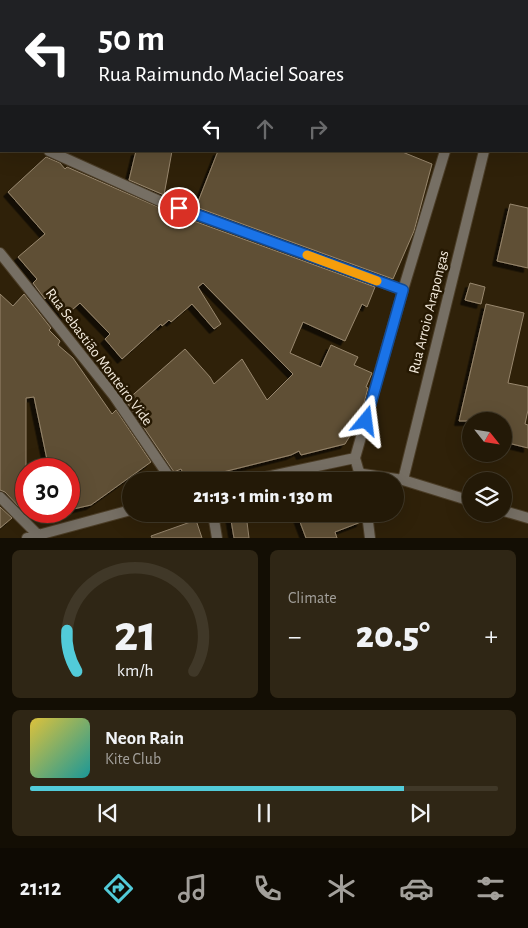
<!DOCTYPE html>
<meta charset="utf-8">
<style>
:root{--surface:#231907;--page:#2f2615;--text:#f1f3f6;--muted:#a3a09b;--line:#403828;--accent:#52cbd9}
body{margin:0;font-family:"Alegreya Sans",sans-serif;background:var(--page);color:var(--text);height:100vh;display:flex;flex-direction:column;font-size:19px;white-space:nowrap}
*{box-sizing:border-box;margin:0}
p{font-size:16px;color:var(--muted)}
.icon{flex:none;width:28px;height:28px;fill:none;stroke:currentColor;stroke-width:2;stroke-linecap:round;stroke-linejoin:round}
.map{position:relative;height:538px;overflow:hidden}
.side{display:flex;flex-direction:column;gap:12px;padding:12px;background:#130e04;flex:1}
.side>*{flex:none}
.hud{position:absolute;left:0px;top:0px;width:529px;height:152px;box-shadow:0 5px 20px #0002,0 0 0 1px var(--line);background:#202124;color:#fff;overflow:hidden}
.needle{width:32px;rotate:120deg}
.tools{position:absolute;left:462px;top:412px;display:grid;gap:10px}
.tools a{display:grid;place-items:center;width:50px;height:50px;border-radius:50%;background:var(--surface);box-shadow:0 5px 20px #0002,0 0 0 1px var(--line);font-size:25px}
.speed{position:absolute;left:15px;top:458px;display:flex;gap:10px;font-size:25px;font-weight:700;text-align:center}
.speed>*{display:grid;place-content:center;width:65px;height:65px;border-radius:50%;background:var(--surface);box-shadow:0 5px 20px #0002,0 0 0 1px var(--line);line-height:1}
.speed .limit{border:8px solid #d22;background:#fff;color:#111}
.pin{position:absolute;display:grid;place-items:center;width:42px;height:42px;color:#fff;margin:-21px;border:2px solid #fff;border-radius:50%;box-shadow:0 1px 5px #0007}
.me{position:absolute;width:55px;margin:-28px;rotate:16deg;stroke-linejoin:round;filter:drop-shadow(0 0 4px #0008)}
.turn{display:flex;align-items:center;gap:18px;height:105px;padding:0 15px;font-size:22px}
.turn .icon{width:65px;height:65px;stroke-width:2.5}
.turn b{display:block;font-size:35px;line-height:42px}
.lanes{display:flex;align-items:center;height:48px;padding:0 15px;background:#0003;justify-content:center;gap:25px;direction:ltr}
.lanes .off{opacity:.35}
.big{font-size:38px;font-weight:800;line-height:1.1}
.side .tile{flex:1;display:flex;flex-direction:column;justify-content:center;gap:8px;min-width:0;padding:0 18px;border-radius:8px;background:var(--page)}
.side .dial{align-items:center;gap:0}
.dial svg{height:130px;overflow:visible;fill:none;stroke:var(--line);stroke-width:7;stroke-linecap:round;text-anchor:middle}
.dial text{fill:var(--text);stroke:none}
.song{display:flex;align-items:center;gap:15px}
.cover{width:60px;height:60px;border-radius:8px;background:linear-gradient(135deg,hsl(50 70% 55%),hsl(180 70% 35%))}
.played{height:5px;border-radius:2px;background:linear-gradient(90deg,var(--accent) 80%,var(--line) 80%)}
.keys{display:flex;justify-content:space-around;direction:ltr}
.heat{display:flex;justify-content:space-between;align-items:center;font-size:28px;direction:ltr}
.side .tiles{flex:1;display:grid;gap:12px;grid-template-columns:1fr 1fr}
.tile:last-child{grid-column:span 2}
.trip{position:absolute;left:122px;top:472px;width:282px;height:50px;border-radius:25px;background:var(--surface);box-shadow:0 5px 20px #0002,0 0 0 1px var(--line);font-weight:800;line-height:50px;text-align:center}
.tab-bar{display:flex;height:80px;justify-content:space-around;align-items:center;background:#0e0a03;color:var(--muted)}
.tab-bar .icon{width:35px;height:35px}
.tab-bar .active{color:var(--accent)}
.tab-bar b{font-size:22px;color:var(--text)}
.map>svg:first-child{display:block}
</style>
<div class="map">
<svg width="528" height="538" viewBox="0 0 528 538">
<defs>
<filter id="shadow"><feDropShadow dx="-4.5" dy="4.5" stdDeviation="0" flood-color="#0009"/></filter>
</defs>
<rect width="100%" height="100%" fill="#2f2109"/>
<path fill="#5f4f36" stroke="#98876d" filter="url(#shadow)" d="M 136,151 L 172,151 L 164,195 L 129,180 Z
M 218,151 L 400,151 L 432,164 L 414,231 L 393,279 L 196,207 Z
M 46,157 L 60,163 L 65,169 L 67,167 L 190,221 L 191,220 L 375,287 L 367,307 L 362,304 L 345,341 L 303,322 L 290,353 L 321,367 L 331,345 L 358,357 L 354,365 L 372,373 L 366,387 L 368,388 L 363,407 L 353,431 L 345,444 L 301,455 L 299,451 L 291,455 L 187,481 L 181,469 L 174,472 L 126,401 L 185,349 L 210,377 L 214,384 L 242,359 L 267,400 L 293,374 L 203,283 L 198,287 L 221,324 L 214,329 L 192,304 L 171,322 L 169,320 L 162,326 L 161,324 L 122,359 L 105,339 L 110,334 L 80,303 L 65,316 L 47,297 L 45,299 L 33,283 L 37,279 L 18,257 L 45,234 L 8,192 Z
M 510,204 L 528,208 L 528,268 L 497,261 Z
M 470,283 L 485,287 L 481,304 L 465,300 Z
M 0,294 L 13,306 L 24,294 L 51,328 L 49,330 L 60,341 L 58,345 L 73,358 L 112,414 L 116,410 L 151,462 L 91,505 L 69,510 L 69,469 L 49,469 L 34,397 L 26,398 L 26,503 L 21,509 L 5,492 L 0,490 Z
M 486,304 L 524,313 L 508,383 L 528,387 L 528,410 L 525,424 L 528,425 L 528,448 L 504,442 L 504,421 L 459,421 Z
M 0,507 L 12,518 L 0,528 Z
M 230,514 L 246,514 L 249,538 L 234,538 Z
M 297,514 L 360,514 L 361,522 L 335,532 L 337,538 L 306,538 Z
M 196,520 L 202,538 L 152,538 L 151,536 Z"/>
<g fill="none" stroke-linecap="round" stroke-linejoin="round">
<defs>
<path id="street" d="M 63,0 L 67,1
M 432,0 L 435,1
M 521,1 L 522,0
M 0,135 L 1,135
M 49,151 L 164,203 L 403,290
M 0,253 L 114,396 L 172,481
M 363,474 L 359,472 L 355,458 L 403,290 L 445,151
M 363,474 L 403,480 L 471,501
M 403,480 L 484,151
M 247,481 L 355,458
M 0,497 L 38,535
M 504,511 L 528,518
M 213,514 L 217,538
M 367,514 L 370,538
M 27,538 L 131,510"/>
</defs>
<use href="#street" stroke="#4b3d27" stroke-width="12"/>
<use href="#street" stroke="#766f64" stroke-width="10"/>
</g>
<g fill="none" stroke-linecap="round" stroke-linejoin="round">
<defs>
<path id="route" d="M 179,208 L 403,290 L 366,421"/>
</defs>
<use href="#route" stroke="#114b97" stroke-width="12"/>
<use href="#route" stroke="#1a73e8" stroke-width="9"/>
<path stroke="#f59e0b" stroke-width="9" d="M 307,255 L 377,281"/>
</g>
<g text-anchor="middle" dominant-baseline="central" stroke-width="5" stroke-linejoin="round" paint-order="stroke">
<g font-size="15" fill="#f5ecde" stroke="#251802">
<text transform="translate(429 312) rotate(-76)">Rua Arroio Arapongas</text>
<text transform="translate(99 357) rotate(53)">Rua Sebastião Monteiro Vide</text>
</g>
</g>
</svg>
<div class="tools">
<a><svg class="needle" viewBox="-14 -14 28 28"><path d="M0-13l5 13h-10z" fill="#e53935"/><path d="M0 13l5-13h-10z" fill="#a3a09b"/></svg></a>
<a><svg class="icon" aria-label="layers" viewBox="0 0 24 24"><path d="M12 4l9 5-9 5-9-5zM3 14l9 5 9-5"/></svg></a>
</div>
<div class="speed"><div class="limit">30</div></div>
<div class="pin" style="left:179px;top:208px;background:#d93025"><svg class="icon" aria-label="arrive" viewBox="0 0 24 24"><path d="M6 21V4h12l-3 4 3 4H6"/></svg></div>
<svg class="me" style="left:366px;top:421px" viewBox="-20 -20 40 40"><path d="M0-17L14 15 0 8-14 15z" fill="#1a73e8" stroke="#fff" stroke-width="4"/></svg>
<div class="trip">21:13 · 1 min · 130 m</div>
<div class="hud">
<div class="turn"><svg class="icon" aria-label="left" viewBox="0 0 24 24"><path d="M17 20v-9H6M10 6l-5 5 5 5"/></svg><div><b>50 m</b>Rua Raimundo Maciel Soares</div></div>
<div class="lanes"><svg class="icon" aria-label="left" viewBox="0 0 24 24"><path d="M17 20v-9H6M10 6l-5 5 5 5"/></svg><svg class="icon off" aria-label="ahead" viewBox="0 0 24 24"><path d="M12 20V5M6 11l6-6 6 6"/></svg><svg class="icon off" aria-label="right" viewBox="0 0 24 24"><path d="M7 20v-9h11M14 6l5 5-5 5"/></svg></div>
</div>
</div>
<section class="side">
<div class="tiles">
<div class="tile dial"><svg viewBox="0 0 100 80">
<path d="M14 69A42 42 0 1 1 86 69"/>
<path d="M14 69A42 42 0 0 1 8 44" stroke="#52cbd9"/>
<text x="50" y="56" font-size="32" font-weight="700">21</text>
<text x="50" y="72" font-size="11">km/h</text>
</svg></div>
<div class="tile"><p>Climate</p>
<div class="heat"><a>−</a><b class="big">20.5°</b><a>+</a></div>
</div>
<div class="tile">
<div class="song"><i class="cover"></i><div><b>Neon Rain</b><p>Kite Club</p></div></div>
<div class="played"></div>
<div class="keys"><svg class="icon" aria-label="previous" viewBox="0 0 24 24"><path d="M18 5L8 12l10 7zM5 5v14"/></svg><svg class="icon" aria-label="pause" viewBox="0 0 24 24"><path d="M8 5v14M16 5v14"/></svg><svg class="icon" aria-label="next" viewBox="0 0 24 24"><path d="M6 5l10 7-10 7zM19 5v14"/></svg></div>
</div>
</div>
</section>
<nav class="tab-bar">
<b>21:12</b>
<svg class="icon active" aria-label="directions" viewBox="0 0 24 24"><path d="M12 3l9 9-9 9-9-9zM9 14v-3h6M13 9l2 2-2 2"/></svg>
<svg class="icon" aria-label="music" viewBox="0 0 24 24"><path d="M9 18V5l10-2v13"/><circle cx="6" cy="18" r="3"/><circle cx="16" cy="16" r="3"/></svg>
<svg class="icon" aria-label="phone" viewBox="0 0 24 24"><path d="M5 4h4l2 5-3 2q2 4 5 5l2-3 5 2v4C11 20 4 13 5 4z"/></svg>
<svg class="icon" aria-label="climate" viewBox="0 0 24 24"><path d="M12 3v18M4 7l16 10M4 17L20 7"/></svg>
<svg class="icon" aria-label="car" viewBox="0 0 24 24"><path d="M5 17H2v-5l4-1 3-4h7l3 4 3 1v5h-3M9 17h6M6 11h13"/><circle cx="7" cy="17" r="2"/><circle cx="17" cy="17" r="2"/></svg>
<svg class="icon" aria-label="filters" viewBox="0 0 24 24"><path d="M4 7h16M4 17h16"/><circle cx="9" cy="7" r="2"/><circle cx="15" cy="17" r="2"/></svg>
</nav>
